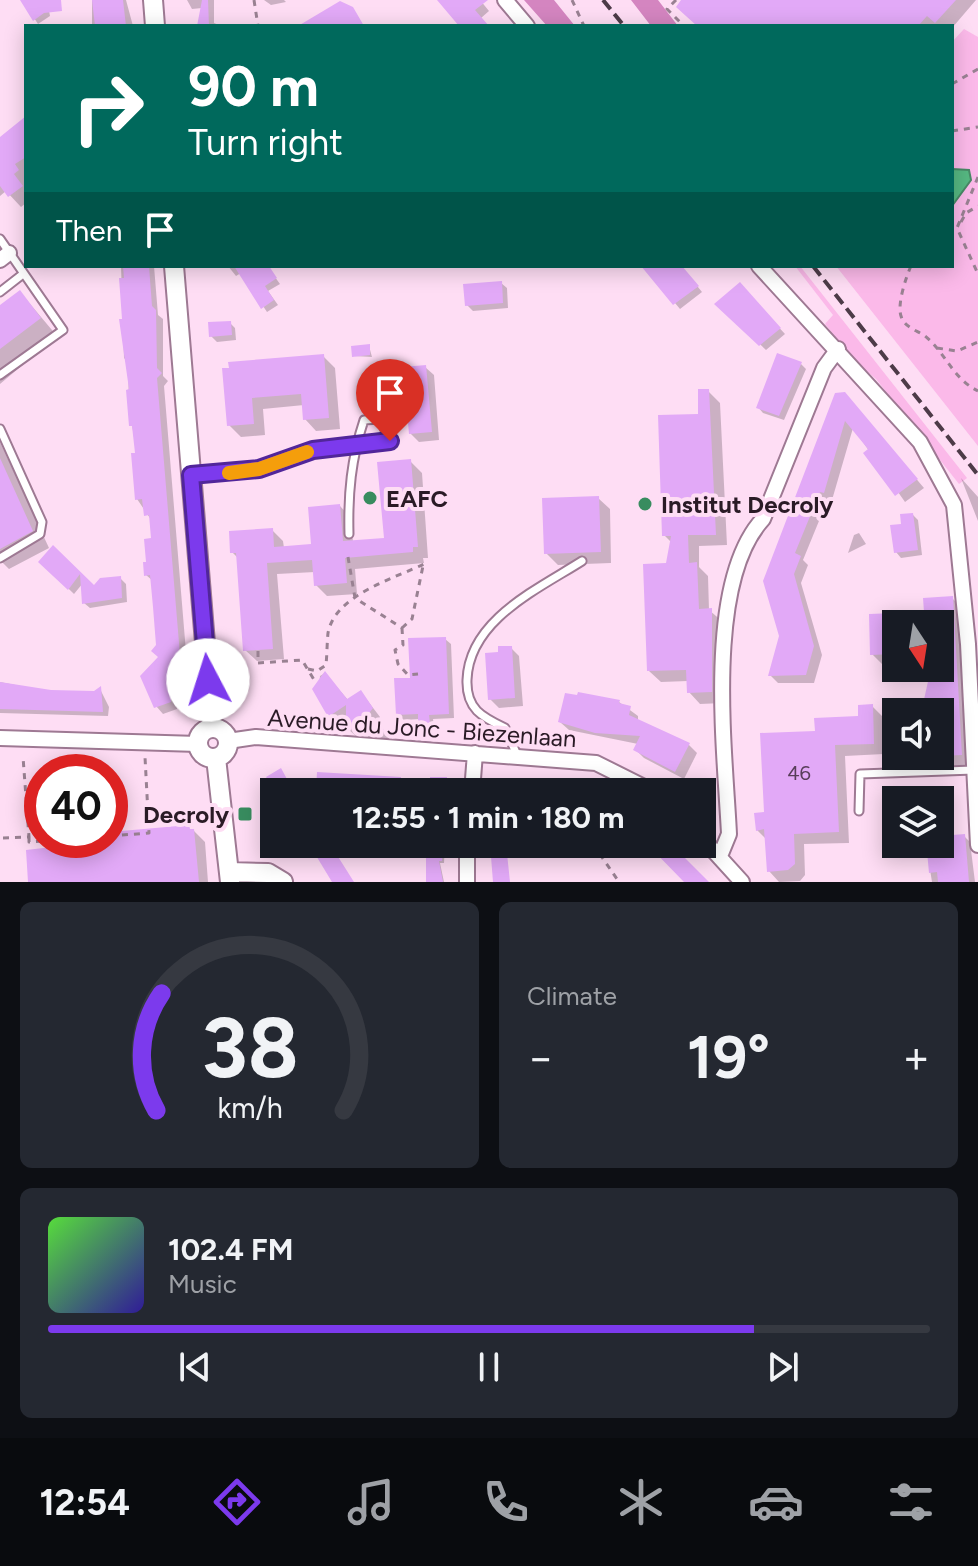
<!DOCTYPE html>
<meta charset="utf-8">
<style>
:root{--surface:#171b24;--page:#242831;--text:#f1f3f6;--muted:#9ea1a6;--line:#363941;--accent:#7c3aed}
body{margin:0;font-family:Figtree,sans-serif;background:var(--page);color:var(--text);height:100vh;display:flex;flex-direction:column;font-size:30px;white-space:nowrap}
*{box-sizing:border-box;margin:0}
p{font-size:26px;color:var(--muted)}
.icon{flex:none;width:44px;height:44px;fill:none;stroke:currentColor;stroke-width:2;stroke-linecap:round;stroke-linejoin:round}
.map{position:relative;height:882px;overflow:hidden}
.drawer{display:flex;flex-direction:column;gap:20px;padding:20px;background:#0d0f14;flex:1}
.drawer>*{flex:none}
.guide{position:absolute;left:24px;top:24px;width:930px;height:244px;border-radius:0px;box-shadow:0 4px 20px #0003;background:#00695c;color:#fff;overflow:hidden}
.needle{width:52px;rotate:168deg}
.fabs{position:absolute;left:882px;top:610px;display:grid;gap:16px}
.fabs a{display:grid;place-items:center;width:72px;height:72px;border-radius:0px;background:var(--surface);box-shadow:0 4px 20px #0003;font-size:40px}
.speed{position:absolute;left:24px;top:754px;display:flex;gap:16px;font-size:40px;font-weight:700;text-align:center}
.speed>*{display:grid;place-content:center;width:104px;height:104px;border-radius:50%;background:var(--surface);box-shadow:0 4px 20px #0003;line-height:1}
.speed .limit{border:12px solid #d22;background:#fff;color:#111}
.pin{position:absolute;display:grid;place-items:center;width:68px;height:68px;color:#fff;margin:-82px -34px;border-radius:50% 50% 50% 0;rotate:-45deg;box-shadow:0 0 8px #0007}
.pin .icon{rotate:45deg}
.me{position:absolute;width:88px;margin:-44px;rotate:355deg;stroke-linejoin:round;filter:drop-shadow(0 0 6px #0008)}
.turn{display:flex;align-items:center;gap:28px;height:168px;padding:0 32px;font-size:36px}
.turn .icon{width:104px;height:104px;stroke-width:2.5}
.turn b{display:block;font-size:56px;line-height:68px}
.then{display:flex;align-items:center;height:76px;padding:0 32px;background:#0003;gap:16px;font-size:30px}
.big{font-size:60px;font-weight:700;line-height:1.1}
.drawer .tile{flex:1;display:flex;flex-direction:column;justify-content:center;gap:12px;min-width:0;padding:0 28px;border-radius:12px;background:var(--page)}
.drawer .dial{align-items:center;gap:0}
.dial svg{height:208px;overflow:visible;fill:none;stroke:var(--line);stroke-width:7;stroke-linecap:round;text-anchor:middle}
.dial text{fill:var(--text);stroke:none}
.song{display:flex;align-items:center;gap:24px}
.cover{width:96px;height:96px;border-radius:12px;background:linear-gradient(135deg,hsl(110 70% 55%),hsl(250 70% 35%))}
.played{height:8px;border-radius:4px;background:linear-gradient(90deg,var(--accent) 80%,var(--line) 80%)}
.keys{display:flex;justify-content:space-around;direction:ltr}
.heat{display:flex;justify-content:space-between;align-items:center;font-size:44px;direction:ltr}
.drawer .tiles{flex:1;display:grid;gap:20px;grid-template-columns:1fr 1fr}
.tile:last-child{grid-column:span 2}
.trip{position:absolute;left:260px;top:778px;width:456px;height:80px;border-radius:0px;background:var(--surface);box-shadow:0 4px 20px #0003;font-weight:700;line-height:80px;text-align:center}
.tab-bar{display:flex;height:128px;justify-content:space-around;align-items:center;background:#090b0e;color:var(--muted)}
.tab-bar .icon{width:56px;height:56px}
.tab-bar .active{color:var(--accent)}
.tab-bar b{font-size:36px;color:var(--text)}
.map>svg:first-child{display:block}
</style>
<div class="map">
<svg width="978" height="882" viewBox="0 0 978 882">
<rect width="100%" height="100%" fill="#feddf4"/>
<path fill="#fbb9e9" d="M 964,29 L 978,37 L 978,446 L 836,266 L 952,266 L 952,42 Z
M 795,266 L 800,266 L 967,478 L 959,484 L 876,379 L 856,362 L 825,324 L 833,315 Z"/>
<path fill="#d485c0" d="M 524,0 L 554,0 L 575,26 L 547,26 Z
M 631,0 L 658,0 L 678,26 L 651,26 Z"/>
<path fill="#56b882" stroke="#498966" stroke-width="2" d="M 952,169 L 969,170 L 971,180 L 952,206 Z"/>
<path fill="#0003" d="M 30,0 L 47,0 L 50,16 L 38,24 L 25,4 Z
M 92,0 L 126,0 L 133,26 L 92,26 Z
M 187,0 L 214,0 L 214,23 L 221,26 L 199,26 L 202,8 L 192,9 Z
M 284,0 L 286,2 L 271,5 L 264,0 Z
M 439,0 L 480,0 L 489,11 L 481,18 L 487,26 L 460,26 Z
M 684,0 L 976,0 L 952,28 L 699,26 Z
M 26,119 L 26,203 L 21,207 L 6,191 L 0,196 L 0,139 Z
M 121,266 L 154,266 L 158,315 L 163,319 L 163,376 L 168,381 L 164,386 L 187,664 L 186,668 L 176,672 L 177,709 L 163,714 L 156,706 L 161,658 L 153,581 L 146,575 L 154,540 L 152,521 L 137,499 L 137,455 L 129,407 L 128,362 L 124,358 Z
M 228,266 L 267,266 L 280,284 L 268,291 L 278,305 L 267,312 L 241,273 L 236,276 Z
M 644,266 L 681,266 L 702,292 L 680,309 Z
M 501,283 L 507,288 L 508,308 L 473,311 L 467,305 Z
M 740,285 L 785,334 L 766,350 L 717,304 Z
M 20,292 L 57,336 L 0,384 L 0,307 Z
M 230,323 L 235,328 L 236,340 L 217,342 L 211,336 Z
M 369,346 L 372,357 L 354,356 Z
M 323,356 L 335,368 L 340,429 L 316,431 L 305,419 L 304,405 L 263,409 L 265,435 L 241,437 L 229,425 L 224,370 Z
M 801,364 L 806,369 L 784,420 L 763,413 L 758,407 Z
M 425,367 L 434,375 L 439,440 L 419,442 L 410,433 Z
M 708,391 L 720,403 L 727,545 L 699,546 L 699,567 L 708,576 L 709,610 L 723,622 L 723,703 L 700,704 L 689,692 L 688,681 L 661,682 L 649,671 L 672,543 L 664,535 Z
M 852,403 L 924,488 L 905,502 L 853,428 L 832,500 L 828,499 L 803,560 L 808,565 L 801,583 L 822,655 L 814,683 L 778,683 L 770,675 L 781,636 L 766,581 Z
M 0,442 L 49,548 L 9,569 L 0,560 Z
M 410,461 L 422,473 L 428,558 L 423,558 L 424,563 L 355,569 L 357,594 L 327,596 L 316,585 L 315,572 L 277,574 L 284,659 L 257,661 L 245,650 L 238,558 L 232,552 L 272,530 L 283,541 L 284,548 L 313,546 L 340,506 L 351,518 L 353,542 L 386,539 Z
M 961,478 L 978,497 L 978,521 Z
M 598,498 L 610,509 L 611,563 L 558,565 L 546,553 Z
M 913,515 L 918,520 L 922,555 L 901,558 L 896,552 L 903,525 Z
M 859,533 L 866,544 L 848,553 L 854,535 Z
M 53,548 L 94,588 L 120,578 L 126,584 L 127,602 L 90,608 L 84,603 L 83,583 L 74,594 L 41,562 Z
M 952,598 L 964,610 L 972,765 L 945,766 L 934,756 L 940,756 L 940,712 L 926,712 L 933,668 L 940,668 L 940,624 L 896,624 L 896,664 L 883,665 L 872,654 L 895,615 L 901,620 L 926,614 Z
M 445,639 L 451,644 L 454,718 L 433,719 L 434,727 L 425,728 L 420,719 L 404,720 L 398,715 L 412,680 Z
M 511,648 L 519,656 L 523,706 L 499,708 L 490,699 L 500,654 Z
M 325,673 L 348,700 L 361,692 L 380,717 L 375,725 L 393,739 L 357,737 L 348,729 L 348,718 L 338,724 L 330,715 L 319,687 L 320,676 Z
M 0,682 L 51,692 L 95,693 L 100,689 L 109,707 L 108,716 L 0,713 Z
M 619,702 L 638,716 L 638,721 L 689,745 L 697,753 L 684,779 L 644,758 L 635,749 L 638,744 L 569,730 L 560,722 Z
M 872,706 L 883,717 L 884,754 L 845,756 L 849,843 L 804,844 L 805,875 L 800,881 L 779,882 L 769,871 L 766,839 L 757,830 L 766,814 Z
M 889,737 L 896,737 L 896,756 L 907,756 L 907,759 L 895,760 L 889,754 Z
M 400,779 L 401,792 L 318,788 Z
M 495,782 L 508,783 L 510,792 L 495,792 Z
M 538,783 L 587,792 L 536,792 Z
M 194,831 L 205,842 L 208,882 L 30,882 L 108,843 L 110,834 Z
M 964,836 L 970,842 L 975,882 L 932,882 L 928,857 L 937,853 L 936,844 Z
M 428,844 L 445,844 L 444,863 L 440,863 L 444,882 L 428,882 Z
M 543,844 L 587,844 L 585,854 L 549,858 Z"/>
<path fill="#e2a9f7" d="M 20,0 L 61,0 L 62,11 L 44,13 L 33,21 Z
M 92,0 L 123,0 L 126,26 L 95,26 Z
M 202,0 L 208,0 L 209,26 L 197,26 Z
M 437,0 L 488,0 L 475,10 L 489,26 L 459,26 Z
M 681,0 L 956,0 L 935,23 L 927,16 L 918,26 L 697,26 L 676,7 Z
M 340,1 L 353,7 L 364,26 L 298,26 Z
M 26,116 L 26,157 L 15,164 L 19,170 L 14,174 L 23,186 L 8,197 L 0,186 L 0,137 Z
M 123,266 L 149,266 L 152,306 L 156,310 L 157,368 L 162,373 L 157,378 L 180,655 L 179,661 L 170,665 L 171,702 L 154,708 L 140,676 L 158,657 L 151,651 L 156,645 L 153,607 L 150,575 L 144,576 L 143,562 L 146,562 L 144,539 L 151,538 L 149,515 L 144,516 L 142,499 L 135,500 L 131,453 L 135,453 L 132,426 L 129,426 L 126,390 L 129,389 L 119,319 L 122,319 L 119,278 L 124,278 Z
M 234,266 L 269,266 L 277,278 L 265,286 L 274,300 L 261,309 Z
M 641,266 L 682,266 L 699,286 L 673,305 Z
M 502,281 L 503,303 L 465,306 L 463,284 Z
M 740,282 L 781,328 L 759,346 L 714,304 Z
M 20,290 L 41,318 L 0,349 L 0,305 Z
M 231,321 L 232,335 L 209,337 L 208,322 Z
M 370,344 L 370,355 L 352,357 L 351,346 Z
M 777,353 L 802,362 L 779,416 L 756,408 Z
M 324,354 L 329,418 L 303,420 L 301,394 L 252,398 L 254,424 L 227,426 L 222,368 L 229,368 L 228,362 Z
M 426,365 L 432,432 L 409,434 L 403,367 Z
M 698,389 L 709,389 L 716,535 L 688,535 L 689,563 L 697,562 L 699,609 L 712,608 L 712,692 L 687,693 L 686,670 L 647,671 L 643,564 L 666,563 L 671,536 L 662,536 L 658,415 L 698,414 Z
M 845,392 L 918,479 L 895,496 L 863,453 L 868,449 L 845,421 L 824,493 L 820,492 L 795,553 L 801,556 L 794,574 L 814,646 L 806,675 L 768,676 L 779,636 L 763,581 L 835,393 Z
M 0,458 L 33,531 L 0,549 Z
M 411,459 L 418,547 L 413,547 L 413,552 L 345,558 L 347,583 L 314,586 L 312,560 L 267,563 L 273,649 L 243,651 L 236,553 L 230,553 L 229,531 L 273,528 L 274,547 L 311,544 L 308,507 L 340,504 L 343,541 L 384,538 L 377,462 Z
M 599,496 L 601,552 L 544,554 L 542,498 Z
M 913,513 L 918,550 L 894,553 L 890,525 L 901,524 L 900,514 Z
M 53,545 L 94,585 L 100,578 L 121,576 L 122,598 L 82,604 L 80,574 L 68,590 L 38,562 Z
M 953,596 L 962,755 L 940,756 L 940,712 L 924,712 L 923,704 L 931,668 L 940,668 L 940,624 L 899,624 L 898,613 L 924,612 L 923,598 Z
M 896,613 L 896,654 L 870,655 L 869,614 Z
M 446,637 L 449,714 L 429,715 L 430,723 L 418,723 L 418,714 L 396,715 L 394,678 L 410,678 L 408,638 Z
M 498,646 L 512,646 L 515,698 L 488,700 L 485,653 L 498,652 Z
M 325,671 L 347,699 L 361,690 L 373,708 L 366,717 L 388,732 L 346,729 L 346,705 L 328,717 L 312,689 Z
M 0,682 L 51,690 L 94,691 L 101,686 L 103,712 L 0,709 Z
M 578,692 L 620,700 L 619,703 L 631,706 L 629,715 L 690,743 L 675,772 L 633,750 L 640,736 L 595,733 L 558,722 L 565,693 L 577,695 Z
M 873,704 L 874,744 L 835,745 L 839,832 L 794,834 L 795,864 L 788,870 L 767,872 L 764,829 L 756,831 L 754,813 L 764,812 L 760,733 L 815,731 L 814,718 L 858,716 L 858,705 Z
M 281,768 L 288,781 L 295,792 L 275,792 L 266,777 Z
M 317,772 L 401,777 L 400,792 L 316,789 Z
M 430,777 L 447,777 L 446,792 L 429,792 Z
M 189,825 L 190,829 L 194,829 L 199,882 L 28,882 L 26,850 L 105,841 L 110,840 L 110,832 Z
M 965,834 L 969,882 L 938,882 L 937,872 L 929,873 L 927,851 L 935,851 L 940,836 Z
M 309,844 L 330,844 L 354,882 L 332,882 Z
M 426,844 L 443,844 L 442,861 L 439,861 L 443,882 L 426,882 Z
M 490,844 L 506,844 L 510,882 L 493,882 Z
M 647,844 L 671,844 L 709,882 L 684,882 Z"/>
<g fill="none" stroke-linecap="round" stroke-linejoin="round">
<defs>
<path id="service" d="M 0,239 L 63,330 L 0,375
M 0,292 L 23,274
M 0,429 L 42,522 L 40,534 L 0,558
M 194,475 L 259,469 L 313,450 L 390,441 L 380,419 L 364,420 C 351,459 348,494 349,534
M 517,755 L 505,728 C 482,717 466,709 467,680 C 469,620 538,589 582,561
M 859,811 L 860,774 L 974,770"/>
<path id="minor" d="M 505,0 L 527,26
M 0,260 L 9,253
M 759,266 L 920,442 L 954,505 L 968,644 L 978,845
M 0,738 L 198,744
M 228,741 L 256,737 L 596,763 L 654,792
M 472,792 L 475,753
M 702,838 L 742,882
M 720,856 L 729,834 C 725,751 704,583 763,519 L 824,368 L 838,349
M 467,882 L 467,844"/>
<path id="tertiary" d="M 153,0 L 155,26
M 174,266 L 212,728
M198 743a15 15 0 1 1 30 0a15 15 0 1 1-30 0Z
M 216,758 L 230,882
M 229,872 L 268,873 L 283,882"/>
</defs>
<use href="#service" stroke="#9e7993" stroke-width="11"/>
<use href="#minor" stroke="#9e7993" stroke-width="18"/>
<use href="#tertiary" stroke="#9e7993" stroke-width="22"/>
<path stroke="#998192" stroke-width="3" stroke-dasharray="6 6" stroke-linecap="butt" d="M 254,0 L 258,26
M 572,0 L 584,26
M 676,0 L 667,9 L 684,26
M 952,84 L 978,69
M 952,131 L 978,127
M 978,177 L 957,228 L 978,274
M 961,222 L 966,213 L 978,206
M 911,266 C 906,277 897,304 901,316 C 904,327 916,330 925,336 C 946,353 952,378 978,391
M 925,266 L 926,266
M 937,348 L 957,351 L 978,342
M 348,557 L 355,598 L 402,628
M 402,628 L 412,619 L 423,566
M 402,628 L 403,645 L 395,650 L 398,664 L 408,675 L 418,674
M 258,651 L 258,663 L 302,660 L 316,683
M 308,669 L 317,671 L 326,665 C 327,655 327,643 328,633 C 335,595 393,579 424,564
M 600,792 L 602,782
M 110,836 L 149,833 L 145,757
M 29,837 L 29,842 L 56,840
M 3,838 L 29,837 L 23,757
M 86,840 L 86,843
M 593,844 L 619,882"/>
<use href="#service" stroke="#fff" stroke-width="7"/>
<use href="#minor" stroke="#fff" stroke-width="14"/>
<use href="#tertiary" stroke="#fff" stroke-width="18"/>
<path stroke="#4d3b48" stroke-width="4" stroke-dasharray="12 6" stroke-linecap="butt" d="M 603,0 L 624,26
M 813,266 L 978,475"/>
</g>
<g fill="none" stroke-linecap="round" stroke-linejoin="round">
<defs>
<path id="route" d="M 208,680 L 191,475 L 259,469 L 313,450 L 390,441"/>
</defs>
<use href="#route" stroke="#51269a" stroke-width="20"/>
<use href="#route" stroke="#7c3aed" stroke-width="14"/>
<path stroke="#f59e0b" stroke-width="14" d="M 229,473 L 259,469 L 307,452"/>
</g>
<g fill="#388c5f" stroke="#feddf4" stroke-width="3">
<circle cx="370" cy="498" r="8"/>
<circle cx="645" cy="504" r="8"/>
<rect x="237" y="806" width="16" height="16" rx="4"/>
</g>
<g text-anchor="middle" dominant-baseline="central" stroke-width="8" stroke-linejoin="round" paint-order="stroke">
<g font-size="20" fill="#583e5a">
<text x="799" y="773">46</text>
</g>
<g font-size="24" font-weight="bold" fill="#2a1b26" stroke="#feddf4" text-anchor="start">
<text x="386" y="498">EAFC</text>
<text x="661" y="504">Institut Decroly</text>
<text x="229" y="814" text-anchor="end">Decroly</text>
</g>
<g font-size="24" fill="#2a1b26" stroke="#feddf4">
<text transform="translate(422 728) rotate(4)">Avenue du Jonc - Biezenlaan</text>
</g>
</g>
</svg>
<div class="fabs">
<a><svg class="needle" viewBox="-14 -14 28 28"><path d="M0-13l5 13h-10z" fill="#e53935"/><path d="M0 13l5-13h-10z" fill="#9ea1a6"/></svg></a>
<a><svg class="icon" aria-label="sound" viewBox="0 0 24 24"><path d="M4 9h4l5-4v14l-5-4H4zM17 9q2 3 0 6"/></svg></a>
<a><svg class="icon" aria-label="layers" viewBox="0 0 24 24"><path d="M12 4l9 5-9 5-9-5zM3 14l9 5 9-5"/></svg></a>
</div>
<div class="speed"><div class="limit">40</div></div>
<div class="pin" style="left:390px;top:441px;background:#d93025"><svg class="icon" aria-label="arrive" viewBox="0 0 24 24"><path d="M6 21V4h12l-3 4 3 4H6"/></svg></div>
<svg class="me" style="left:208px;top:680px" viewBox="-20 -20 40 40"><circle r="19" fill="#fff"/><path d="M0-13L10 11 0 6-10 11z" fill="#7c3aed"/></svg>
<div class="trip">12:55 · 1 min · 180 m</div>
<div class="guide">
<div class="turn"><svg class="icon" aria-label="right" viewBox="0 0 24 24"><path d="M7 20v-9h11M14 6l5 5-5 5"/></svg><div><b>90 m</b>Turn right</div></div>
<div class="then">Then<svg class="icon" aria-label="arrive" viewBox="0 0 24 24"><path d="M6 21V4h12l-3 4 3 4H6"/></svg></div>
</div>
</div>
<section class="drawer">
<div class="tiles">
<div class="tile dial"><svg viewBox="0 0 100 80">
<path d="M14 69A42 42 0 1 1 86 69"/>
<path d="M14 69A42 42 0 0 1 16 24" stroke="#7c3aed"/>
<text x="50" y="56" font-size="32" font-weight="700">38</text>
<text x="50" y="72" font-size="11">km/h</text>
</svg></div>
<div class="tile"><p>Climate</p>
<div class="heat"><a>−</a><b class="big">19°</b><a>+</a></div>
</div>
<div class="tile">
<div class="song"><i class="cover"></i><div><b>102.4 FM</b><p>Music</p></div></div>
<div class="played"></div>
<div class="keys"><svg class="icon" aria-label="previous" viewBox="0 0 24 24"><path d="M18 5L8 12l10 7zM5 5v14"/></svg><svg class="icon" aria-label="pause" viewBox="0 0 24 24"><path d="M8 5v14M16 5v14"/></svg><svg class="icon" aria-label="next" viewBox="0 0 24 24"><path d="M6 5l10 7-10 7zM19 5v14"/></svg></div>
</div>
</div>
</section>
<nav class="tab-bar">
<b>12:54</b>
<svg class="icon active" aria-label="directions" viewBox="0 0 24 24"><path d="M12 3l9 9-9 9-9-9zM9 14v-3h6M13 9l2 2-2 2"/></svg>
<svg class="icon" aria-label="music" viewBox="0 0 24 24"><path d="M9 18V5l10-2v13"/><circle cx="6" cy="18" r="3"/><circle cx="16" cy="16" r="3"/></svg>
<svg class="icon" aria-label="phone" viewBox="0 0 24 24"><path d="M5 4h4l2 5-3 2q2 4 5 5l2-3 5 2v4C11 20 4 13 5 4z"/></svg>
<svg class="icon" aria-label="climate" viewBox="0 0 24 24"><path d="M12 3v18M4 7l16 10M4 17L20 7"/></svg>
<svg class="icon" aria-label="car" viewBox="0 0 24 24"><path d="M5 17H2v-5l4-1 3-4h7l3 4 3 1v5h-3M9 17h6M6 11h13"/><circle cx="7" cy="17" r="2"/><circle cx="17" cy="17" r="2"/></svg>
<svg class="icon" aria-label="filters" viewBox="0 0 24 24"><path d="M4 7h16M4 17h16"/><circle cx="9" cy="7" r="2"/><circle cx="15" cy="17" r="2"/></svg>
</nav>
